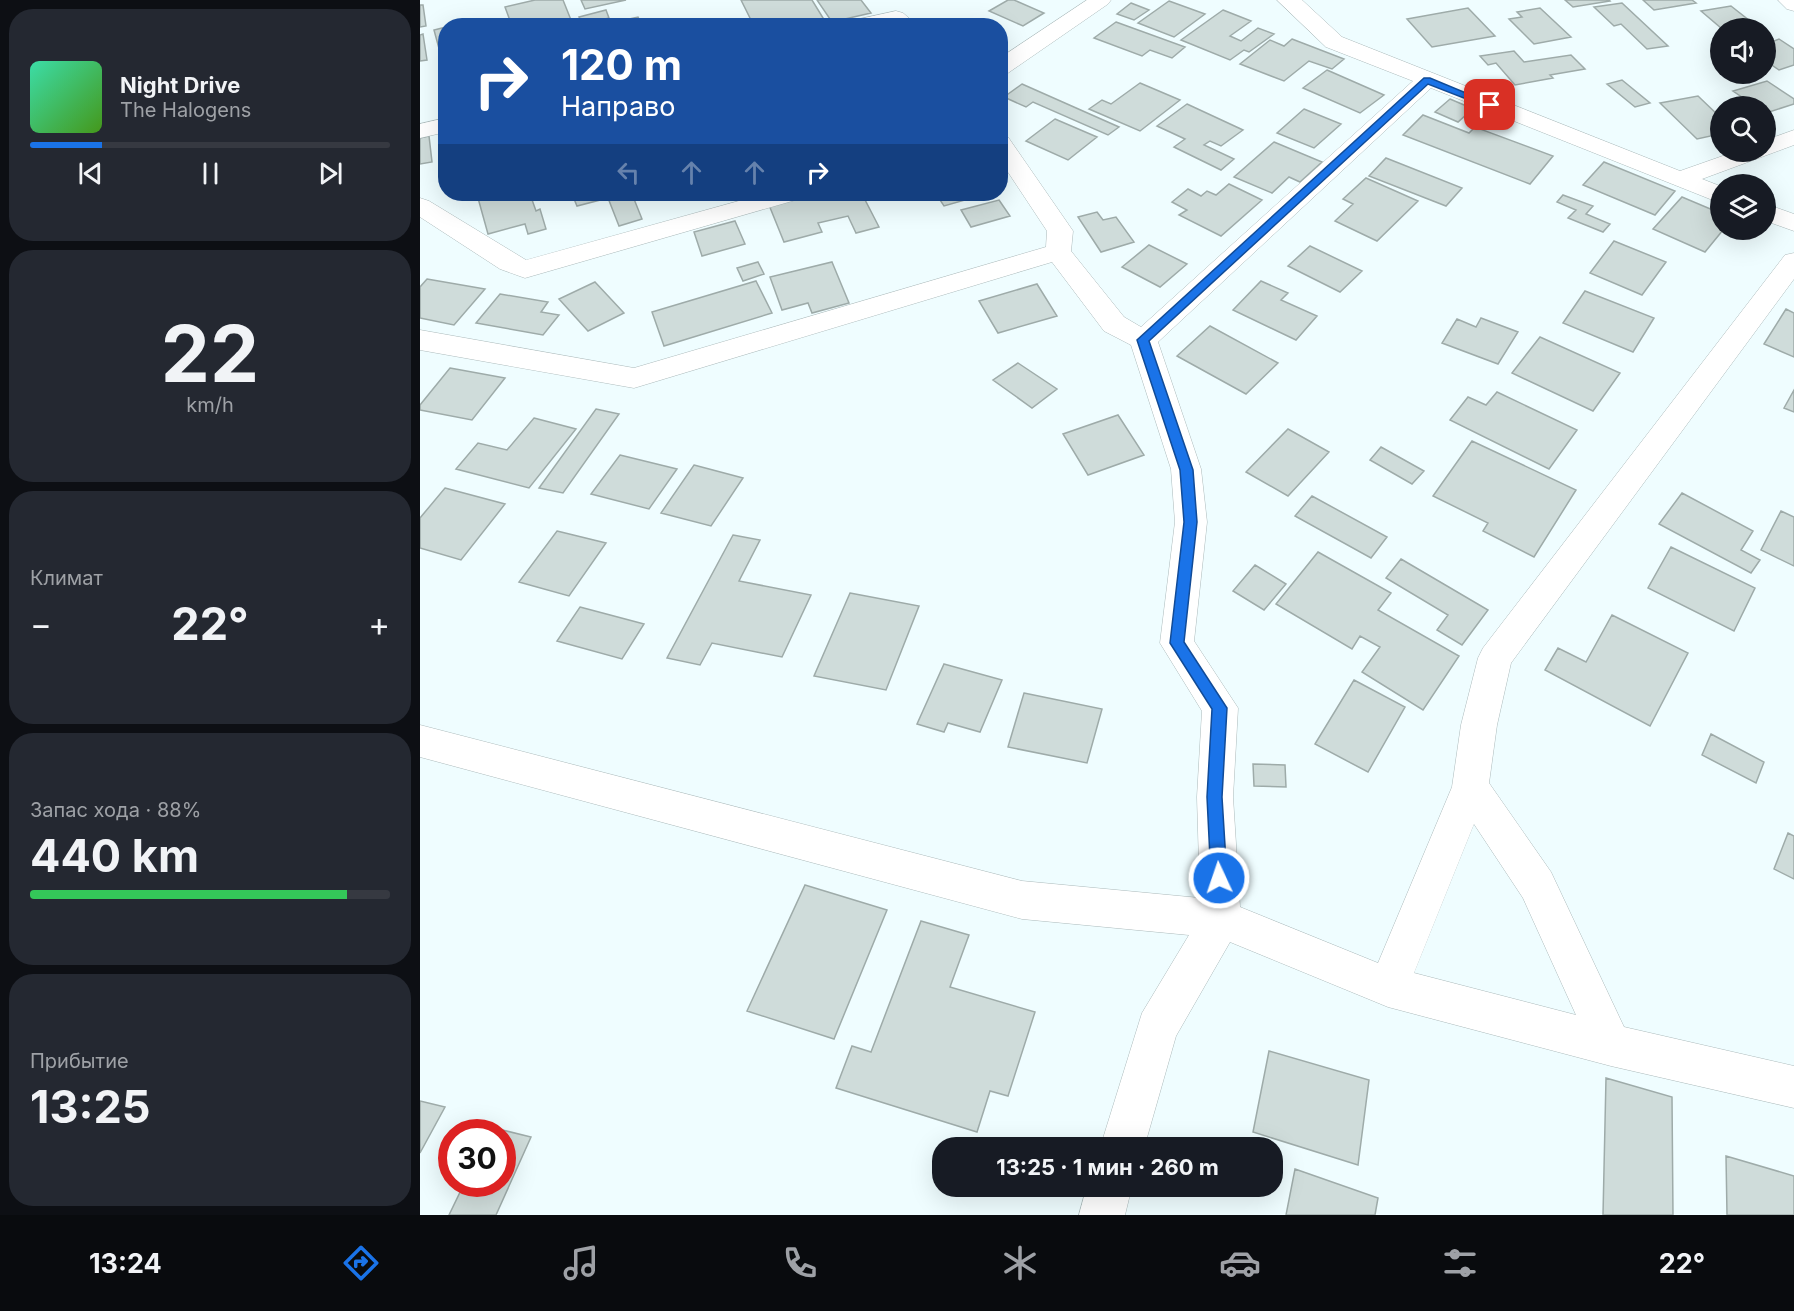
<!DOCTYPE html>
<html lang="ru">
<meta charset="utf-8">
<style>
:root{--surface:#171b24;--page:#242831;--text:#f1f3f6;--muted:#9ea1a6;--line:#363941;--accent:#1a73e8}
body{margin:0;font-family:Inter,sans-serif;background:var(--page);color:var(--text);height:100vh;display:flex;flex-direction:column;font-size:22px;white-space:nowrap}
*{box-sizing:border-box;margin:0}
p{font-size:20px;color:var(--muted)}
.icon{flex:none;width:33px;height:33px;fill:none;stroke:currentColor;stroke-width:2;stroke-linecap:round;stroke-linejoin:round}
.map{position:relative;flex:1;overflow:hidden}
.sheet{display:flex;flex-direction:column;gap:9px;padding:9px;background:#0d0f14;width:420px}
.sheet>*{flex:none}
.top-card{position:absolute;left:18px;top:18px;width:570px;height:183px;border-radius:24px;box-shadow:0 6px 24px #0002;background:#1a4fa0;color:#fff;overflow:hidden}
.tools{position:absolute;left:1290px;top:18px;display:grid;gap:12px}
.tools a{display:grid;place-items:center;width:66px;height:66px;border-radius:50%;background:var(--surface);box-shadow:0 6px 24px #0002;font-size:30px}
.speed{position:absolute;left:18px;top:1119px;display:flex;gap:12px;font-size:30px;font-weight:700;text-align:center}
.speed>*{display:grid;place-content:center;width:78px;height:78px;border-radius:50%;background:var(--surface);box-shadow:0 6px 24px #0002;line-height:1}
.speed .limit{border:9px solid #d22;background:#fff;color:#111}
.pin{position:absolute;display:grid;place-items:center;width:51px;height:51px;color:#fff;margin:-26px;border-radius:12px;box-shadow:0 3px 9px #0006}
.me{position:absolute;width:66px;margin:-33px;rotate:357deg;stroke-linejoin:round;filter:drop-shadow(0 0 4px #0008)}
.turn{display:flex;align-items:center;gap:21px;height:126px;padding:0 24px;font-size:27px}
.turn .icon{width:78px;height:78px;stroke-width:2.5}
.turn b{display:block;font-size:42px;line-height:51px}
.lanes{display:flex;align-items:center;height:57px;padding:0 24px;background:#0003;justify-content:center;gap:30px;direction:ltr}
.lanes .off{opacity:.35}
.big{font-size:45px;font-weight:700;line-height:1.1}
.sheet .widget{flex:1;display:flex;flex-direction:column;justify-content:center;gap:9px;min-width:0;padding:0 21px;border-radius:24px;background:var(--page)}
.sheet .dial{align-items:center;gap:0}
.dial b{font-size:78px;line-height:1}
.song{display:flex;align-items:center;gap:18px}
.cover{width:72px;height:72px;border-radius:9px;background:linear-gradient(135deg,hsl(160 70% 55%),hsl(100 70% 35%))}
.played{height:6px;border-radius:3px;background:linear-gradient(90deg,var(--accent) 20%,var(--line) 20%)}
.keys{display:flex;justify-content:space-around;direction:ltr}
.heat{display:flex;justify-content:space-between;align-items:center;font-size:33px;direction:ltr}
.charge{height:9px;border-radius:4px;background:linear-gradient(90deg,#34c759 88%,var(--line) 0)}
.trip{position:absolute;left:512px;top:1137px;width:351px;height:60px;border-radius:24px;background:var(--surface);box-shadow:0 6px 24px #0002;font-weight:700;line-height:60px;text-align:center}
.tabs{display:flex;height:96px;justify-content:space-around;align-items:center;background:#090b0e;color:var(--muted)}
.tabs .icon{width:42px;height:42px}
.tabs .active{color:var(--accent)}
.tabs b{font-size:27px;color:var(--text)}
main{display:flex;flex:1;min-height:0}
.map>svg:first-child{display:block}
</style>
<main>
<section class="sheet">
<div class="widget">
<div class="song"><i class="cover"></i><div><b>Night Drive</b><p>The Halogens</p></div></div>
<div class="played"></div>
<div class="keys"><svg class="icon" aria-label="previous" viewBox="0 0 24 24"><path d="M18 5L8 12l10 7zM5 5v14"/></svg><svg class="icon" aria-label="pause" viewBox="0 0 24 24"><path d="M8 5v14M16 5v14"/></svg><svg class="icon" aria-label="next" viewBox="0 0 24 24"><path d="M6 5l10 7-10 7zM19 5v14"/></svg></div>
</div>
<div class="widget dial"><b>22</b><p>km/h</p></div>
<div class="widget"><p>Климат</p>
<div class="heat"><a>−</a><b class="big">22°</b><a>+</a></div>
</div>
<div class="widget"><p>Запас хода · 88%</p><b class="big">440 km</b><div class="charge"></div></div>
<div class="widget"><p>Прибытие</p><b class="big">13:25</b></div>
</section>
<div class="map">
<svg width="1374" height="1215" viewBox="0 0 1374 1215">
<rect width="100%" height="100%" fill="#effdff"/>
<path fill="#cfdcda" stroke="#9eaba9" stroke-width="1.5" d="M 115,0 L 143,0 L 153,25 L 127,26 L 124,19 L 113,21 L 115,26 L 92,26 L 85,7 Z
M 161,0 L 206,0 L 165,9 Z
M 321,0 L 392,0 L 408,26 L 334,26 Z
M 397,0 L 441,0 L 451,13 L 412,22 Z
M 588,0 L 594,0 L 624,13 L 603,26 L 569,11 Z
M 1145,0 L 1189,0 L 1190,1 L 1153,7 Z
M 1223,0 L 1272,0 L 1276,3 L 1234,10 Z
M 749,1 L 785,14 L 754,37 L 718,23 Z
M 711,3 L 729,10 L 714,20 L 697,14 Z
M 1202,3 L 1248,46 L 1227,49 L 1201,24 L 1194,26 L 1174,7 Z
M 0,5 L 3,5 L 6,26 L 0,27 Z
M 1311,6 L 1335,25 L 1301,28 L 1281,11 Z
M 1048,8 L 1075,36 L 1012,47 L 987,19 Z
M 1120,8 L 1151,37 L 1114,44 L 1089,19 L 1102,17 L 1097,12 Z
M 186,10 L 189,18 L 163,25 L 159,17 Z
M 803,10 L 831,21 L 810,36 L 821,41 L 838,28 L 854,34 L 829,52 L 824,50 L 810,60 L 761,40 Z
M 218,17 L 222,26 L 177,26 Z
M 696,22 L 765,47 L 752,58 L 730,50 L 722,56 L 674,38 Z
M 26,27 L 26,55 L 21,56 L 14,30 Z
M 3,34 L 7,60 L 0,61 L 0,35 Z
M 872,39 L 924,59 L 912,69 L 889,61 L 864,81 L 820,64 L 850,40 L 864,46 Z
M 1359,39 L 1374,49 L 1374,65 L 1359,70 L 1346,61 L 1346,44 Z
M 1094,51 L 1104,62 L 1151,55 L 1165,69 L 1130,75 L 1133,78 L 1095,85 L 1076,63 L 1068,65 L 1060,56 Z
M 907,70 L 964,95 L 940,113 L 883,88 Z
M 1202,80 L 1230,103 L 1215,107 L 1187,84 Z
M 1347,81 L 1374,99 L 1374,104 L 1346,113 L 1346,106 L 1335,106 L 1313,91 Z
M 720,83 L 760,100 L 720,131 L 669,109 L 682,100 L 691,104 Z
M 602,84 L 699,127 L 688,135 L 613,102 L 606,107 L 584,97 Z
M 1278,96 L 1300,117 L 1300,134 L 1277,139 L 1240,103 Z
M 1030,99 L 1063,113 L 1056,120 L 1046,115 L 1038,122 L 1015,112 Z
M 767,104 L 823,130 L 801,146 L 790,141 L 784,145 L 814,159 L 801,170 L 754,147 L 765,139 L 737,126 Z
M 884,109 L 921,124 L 894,148 L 857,133 Z
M 1003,115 L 1049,133 L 1055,127 L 1133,156 L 1110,184 L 983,135 Z
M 635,119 L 677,137 L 648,160 L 606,141 Z
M 9,136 L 12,162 L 0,164 L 0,138 Z
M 854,142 L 902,162 L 880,182 L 869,177 L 852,193 L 814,177 Z
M 966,158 L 1042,188 L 1026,206 L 949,176 Z
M 1184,162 L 1255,191 L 1235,215 L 1163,185 Z
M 946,178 L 998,201 L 957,241 L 915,221 L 933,204 L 923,199 Z
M 809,184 L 842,200 L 801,236 L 759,215 L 767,210 L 752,202 L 768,189 L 781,196 L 787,191 L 796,195 Z
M 74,194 L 110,194 L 116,211 L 120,209 L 126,229 L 108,234 L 105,224 L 68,234 L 58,198 Z
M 152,194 L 212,194 L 222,219 L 199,226 L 188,198 L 157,206 Z
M 396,194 L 442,194 L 459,227 L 436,233 L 428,216 L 398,223 L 402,232 L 364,242 L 349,205 Z
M 516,194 L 566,194 L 524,206 Z
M 1143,195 L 1173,206 L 1166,214 L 1190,224 L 1183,232 L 1148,218 L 1156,210 L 1137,202 Z
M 1262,197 L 1300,213 L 1300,230 L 1303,230 L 1285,252 L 1233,229 Z
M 579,200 L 590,216 L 551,227 L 541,210 Z
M 677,212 L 683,220 L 696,217 L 714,242 L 681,252 L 658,217 Z
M 315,221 L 325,244 L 282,256 L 274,232 Z
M 1194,241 L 1246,262 L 1222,295 L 1170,273 Z
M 729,245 L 767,264 L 740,287 L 702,267 Z
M 890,246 L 942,271 L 920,292 L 868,266 Z
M 338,262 L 344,274 L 323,281 L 317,268 Z
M 412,262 L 429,303 L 392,313 L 388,303 L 362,310 L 350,277 Z
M 7,279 L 65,289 L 34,325 L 0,318 L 0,287 Z
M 336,281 L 352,313 L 244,346 L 232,312 Z
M 841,281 L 868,293 L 861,300 L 897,316 L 876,340 L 813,310 Z
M 175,282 L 204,313 L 168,331 L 139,299 Z
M 617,284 L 637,316 L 578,333 L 559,301 Z
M 1165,291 L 1234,318 L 1213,352 L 1143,323 Z
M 80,294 L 128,302 L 121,312 L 139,315 L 123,335 L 56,323 Z
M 1366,309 L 1374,313 L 1374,357 L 1344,344 Z
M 1061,318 L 1098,332 L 1078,364 L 1022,343 L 1037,319 L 1056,327 Z
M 790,326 L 858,363 L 826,394 L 757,356 Z
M 1120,337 L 1200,373 L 1173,411 L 1092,373 Z
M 598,363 L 637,389 L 612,408 L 573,380 Z
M 30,368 L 85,378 L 52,420 L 0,410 L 0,405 Z
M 1374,390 L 1374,412 L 1364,408 Z
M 1077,392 L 1157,430 L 1129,469 L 1030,420 L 1048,397 L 1066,405 Z
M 176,409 L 199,414 L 143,493 L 119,488 Z
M 698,415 L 724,455 L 668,475 L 643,434 Z
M 114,418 L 156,429 L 109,488 L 36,469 L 58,443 L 87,450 Z
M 868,429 L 909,452 L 868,496 L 826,472 Z
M 1052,441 L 1156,490 L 1114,557 L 1063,531 L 1068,523 L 1013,496 Z
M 961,447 L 1004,471 L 992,484 L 950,460 Z
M 200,455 L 257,469 L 229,509 L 171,494 Z
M 274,465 L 323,478 L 291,526 L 241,513 Z
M 25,488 L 85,504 L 41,560 L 0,548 L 0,518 Z
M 1262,493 L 1333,531 L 1321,550 L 1340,560 L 1331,573 L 1239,524 Z
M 892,496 L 967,537 L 951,558 L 875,516 Z
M 1361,511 L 1374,517 L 1374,566 L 1341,550 Z
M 137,531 L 186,543 L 149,596 L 99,582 Z
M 313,535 L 340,540 L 319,581 L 391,595 L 362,657 L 292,643 L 280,665 L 247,658 Z
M 1251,547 L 1335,588 L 1314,631 L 1228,588 Z
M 898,552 L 971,593 L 958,610 L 1039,656 L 1003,710 L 942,672 L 960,647 L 940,636 L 932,649 L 856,604 Z
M 981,559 L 1068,610 L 1042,645 L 1017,630 L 1028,615 L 966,578 Z
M 835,565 L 866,584 L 844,610 L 813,591 Z
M 430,593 L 499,606 L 466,690 L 394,676 Z
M 160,607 L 224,624 L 202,659 L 137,641 Z
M 1192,615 L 1268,653 L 1230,726 L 1125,670 L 1138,648 L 1166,662 Z
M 524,664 L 582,680 L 560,732 L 528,723 L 524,732 L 497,724 Z
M 934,680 L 985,707 L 948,772 L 895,744 Z
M 604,693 L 682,709 L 667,763 L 588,747 Z
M 1291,734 L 1344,762 L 1336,783 L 1282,755 Z
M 833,764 L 865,765 L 866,787 L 834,786 Z
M 1368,833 L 1374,836 L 1374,879 L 1354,869 Z
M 385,885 L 467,910 L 414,1039 L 327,1011 Z
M 501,921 L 549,935 L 530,987 L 615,1012 L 588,1096 L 570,1091 L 557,1132 L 416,1088 L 432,1046 L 451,1052 Z
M 849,1051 L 949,1080 L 938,1165 L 833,1132 Z
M 1186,1078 L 1252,1097 L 1253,1215 L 1183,1215 Z
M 0,1101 L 25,1107 L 0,1153 Z
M 70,1127 L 111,1137 L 76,1215 L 29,1215 L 44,1184 L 82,1184 L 82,1132 L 68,1132 Z
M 1306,1156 L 1374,1176 L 1374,1215 L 1307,1215 Z
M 875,1169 L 958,1198 L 955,1215 L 866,1215 Z"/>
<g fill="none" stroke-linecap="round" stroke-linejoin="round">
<defs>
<path id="street" d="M 667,0 L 691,0 L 688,4 L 588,73 L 580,74 L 580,58 Z
M 857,0 L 882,0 L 922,37 L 1260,171 L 1314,152 L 1346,152 L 1346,140 L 1374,130 L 1374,145 L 1282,179 L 1300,186 L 1300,203 L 1011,88 L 738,342 L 781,469 L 787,522 L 774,641 L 818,708 L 813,797 L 820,907 L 958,963 L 1032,787 L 1041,725 L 1058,658 L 1063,648 L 1365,255 L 1374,253 L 1374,279 L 1091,663 L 1077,725 L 1069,783 L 1131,872 L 1204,1027 L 1374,1066 L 1374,1108 L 1191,1066 L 968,1007 L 810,942 L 756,1036 L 724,1148 L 680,1148 L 722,1013 L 769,935 L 602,919 L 0,757 L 0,725 L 602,881 L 780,898 L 777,797 L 782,711 L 740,643 L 755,522 L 751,469 L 711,345 L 684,331 L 632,262 L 214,388 L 0,350 L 0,330 L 214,368 L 626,247 L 627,231 L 580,160 L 580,135 L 588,137 L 653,231 L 651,251 L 704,317 L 721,327 L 993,81 L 906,47 ZM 1054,824 L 1103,898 L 1156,1015 L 994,973 Z
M 1358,0 L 1374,0 L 1374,11 L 1367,9 Z
M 476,11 L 483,13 L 498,26 L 423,26 L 426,22 Z
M 26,118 L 26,132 L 0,138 L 0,124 Z
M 344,194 L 382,194 L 379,199 L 105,278 L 80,269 L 0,217 L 0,198 L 9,201 L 106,260 Z
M 1346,204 L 1374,214 L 1374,231 L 1346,221 Z
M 667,1186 L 712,1186 L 705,1215 L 659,1215 Z"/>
</defs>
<use href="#street" stroke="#acbabb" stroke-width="1"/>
<use href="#street" fill="#fff" fill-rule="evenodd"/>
</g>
<path fill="#1a73e8" stroke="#114b97" stroke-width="1.5" d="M 1004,78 L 1010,78 L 1075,105 L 1067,107 L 1008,84 L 729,341 L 773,470 L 777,522 L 764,642 L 807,708 L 802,797 L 807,878 L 805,884 L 799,886 L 793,884 L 791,878 L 787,797 L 792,709 L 750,643 L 764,522 L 760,470 L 717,340 Z"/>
</svg>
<div class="tools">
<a><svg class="icon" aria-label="sound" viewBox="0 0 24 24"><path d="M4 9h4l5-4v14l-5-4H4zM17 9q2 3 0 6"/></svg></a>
<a><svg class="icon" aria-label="search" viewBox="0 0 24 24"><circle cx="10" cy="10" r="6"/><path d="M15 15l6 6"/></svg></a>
<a><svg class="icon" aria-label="layers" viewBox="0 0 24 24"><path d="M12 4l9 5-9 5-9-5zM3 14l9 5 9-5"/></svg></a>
</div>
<div class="speed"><div class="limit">30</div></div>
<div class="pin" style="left:1070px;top:105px;background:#d93025"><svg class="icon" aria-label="arrive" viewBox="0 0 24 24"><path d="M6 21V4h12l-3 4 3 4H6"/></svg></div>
<svg class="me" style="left:799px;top:878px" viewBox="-20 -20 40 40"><circle r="17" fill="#1a73e8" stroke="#fff" stroke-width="3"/><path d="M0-11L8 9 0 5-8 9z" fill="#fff"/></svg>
<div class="trip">13:25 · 1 мин · 260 m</div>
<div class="top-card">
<div class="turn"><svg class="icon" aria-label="right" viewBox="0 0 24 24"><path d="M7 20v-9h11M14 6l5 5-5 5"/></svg><div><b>120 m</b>Направо</div></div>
<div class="lanes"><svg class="icon off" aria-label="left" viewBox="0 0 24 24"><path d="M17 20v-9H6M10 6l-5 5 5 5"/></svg><svg class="icon off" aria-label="ahead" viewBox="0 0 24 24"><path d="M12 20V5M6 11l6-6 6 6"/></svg><svg class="icon off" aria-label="ahead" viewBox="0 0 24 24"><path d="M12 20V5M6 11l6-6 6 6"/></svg><svg class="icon" aria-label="right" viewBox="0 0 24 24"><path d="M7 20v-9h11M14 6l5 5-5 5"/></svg></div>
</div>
</div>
</main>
<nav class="tabs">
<b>13:24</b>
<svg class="icon active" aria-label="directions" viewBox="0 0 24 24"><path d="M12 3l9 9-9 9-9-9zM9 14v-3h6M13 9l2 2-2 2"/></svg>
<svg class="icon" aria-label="music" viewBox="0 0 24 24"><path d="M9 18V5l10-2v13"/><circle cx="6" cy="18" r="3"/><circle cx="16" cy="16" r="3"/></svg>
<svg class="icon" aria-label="phone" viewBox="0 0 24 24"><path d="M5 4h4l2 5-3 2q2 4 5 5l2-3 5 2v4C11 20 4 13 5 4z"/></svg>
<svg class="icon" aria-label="climate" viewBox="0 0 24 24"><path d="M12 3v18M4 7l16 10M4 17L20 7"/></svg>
<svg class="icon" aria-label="car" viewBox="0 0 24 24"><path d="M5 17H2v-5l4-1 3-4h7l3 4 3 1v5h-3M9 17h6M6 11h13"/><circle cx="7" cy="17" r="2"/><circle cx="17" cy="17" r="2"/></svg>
<svg class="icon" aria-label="filters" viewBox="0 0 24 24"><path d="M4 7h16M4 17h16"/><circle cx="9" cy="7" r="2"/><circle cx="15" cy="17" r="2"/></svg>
<b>22°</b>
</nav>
